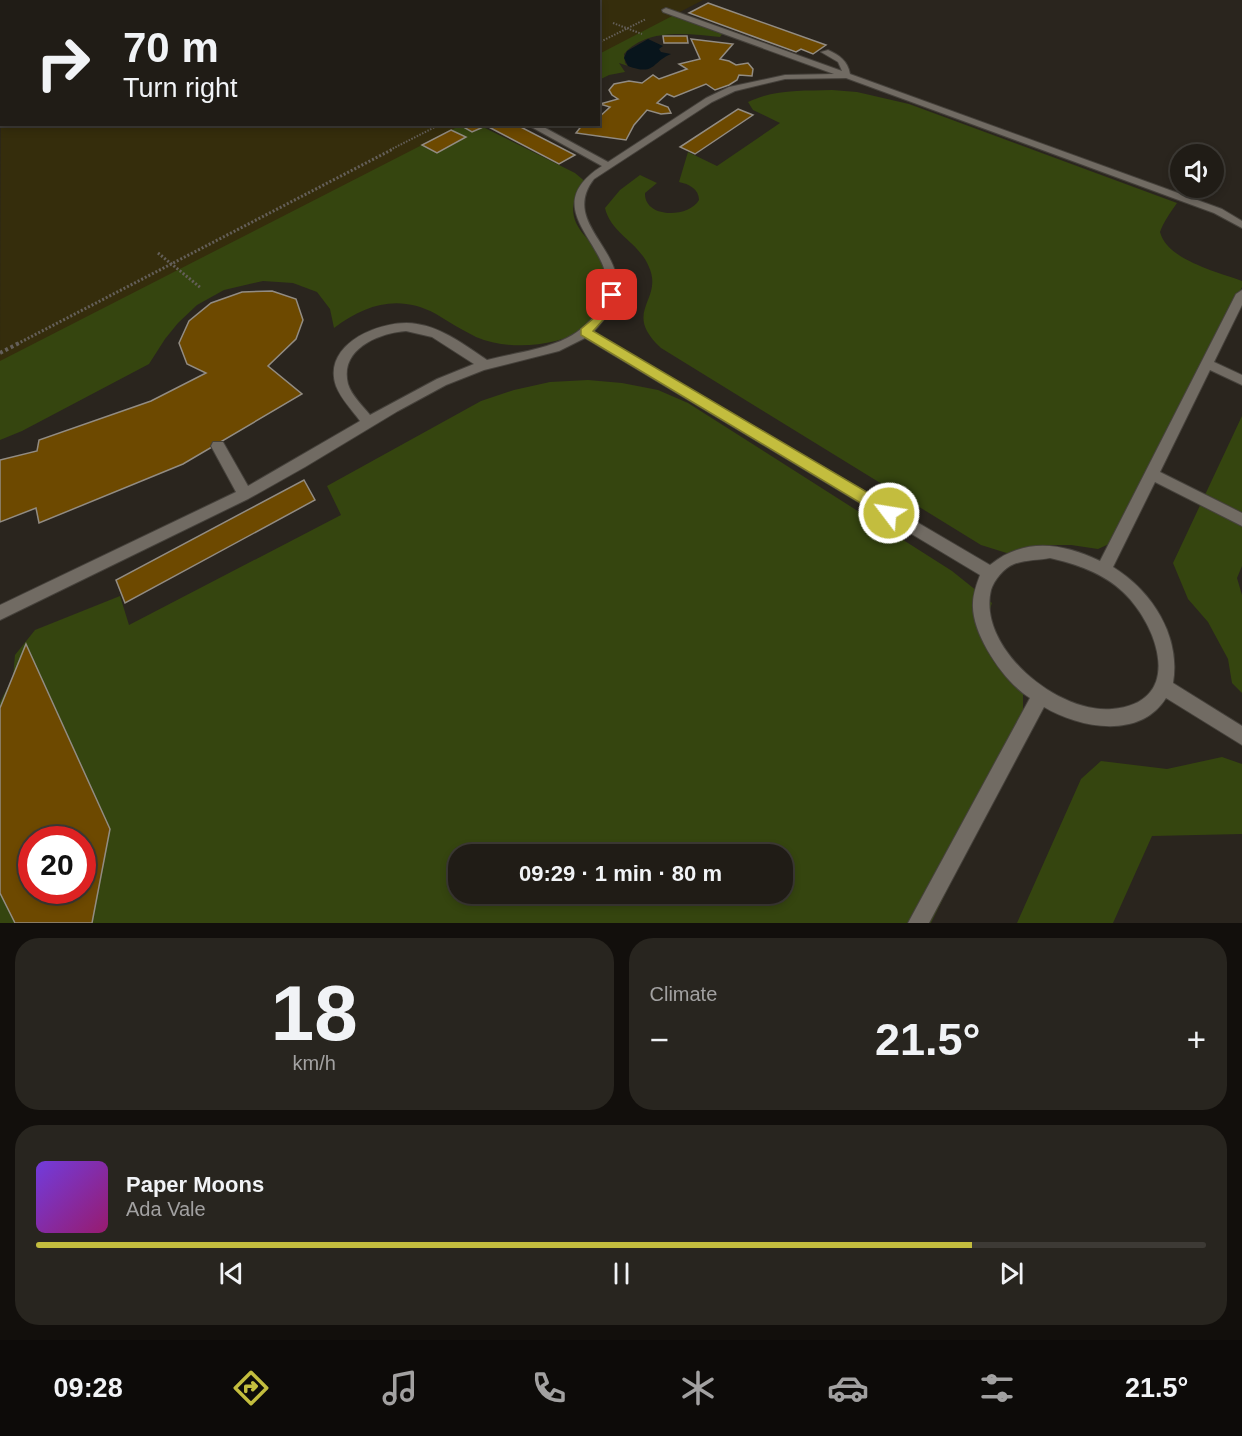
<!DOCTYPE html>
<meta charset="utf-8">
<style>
:root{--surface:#201c16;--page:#28251f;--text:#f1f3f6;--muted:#a2a1a1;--line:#3d3a35;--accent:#c3bd3e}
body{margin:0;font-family:Helvetica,sans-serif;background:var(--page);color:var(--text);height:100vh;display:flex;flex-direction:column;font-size:22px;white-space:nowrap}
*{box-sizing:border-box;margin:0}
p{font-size:20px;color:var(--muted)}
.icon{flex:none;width:33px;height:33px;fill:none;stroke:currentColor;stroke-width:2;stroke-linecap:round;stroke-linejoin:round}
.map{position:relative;height:923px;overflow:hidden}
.sheet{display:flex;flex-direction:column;gap:15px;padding:15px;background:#120f0c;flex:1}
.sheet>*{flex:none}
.banner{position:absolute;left:0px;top:0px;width:600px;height:126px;box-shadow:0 3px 9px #0003,0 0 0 2px var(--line);background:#201c16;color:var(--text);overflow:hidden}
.fabs{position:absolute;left:1170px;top:144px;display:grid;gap:12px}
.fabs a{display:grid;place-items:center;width:54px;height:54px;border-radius:50%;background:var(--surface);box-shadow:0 3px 9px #0003,0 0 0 2px var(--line);font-size:30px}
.speed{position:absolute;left:18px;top:826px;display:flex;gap:12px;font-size:30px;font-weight:700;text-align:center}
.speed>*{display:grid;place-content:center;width:78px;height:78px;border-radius:50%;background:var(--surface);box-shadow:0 3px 9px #0003,0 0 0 2px var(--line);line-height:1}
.speed .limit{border:9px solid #d22;background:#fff;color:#111}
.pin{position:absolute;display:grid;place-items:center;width:51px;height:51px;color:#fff;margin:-26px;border-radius:12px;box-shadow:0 3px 9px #0006}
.me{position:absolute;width:66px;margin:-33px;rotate:301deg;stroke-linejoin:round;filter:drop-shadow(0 0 4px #0008)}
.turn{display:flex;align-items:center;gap:21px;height:126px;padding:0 24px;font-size:27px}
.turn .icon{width:78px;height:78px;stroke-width:2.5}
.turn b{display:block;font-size:42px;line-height:51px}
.big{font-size:45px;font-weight:700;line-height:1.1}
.sheet .tile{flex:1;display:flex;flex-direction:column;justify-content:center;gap:9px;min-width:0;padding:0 21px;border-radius:24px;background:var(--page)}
.sheet .dial{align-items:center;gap:0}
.dial b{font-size:78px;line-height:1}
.song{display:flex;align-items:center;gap:18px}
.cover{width:72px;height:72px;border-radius:9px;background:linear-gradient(135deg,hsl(260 70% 55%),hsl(320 70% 35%))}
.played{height:6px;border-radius:3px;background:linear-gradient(90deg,var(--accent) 80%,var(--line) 80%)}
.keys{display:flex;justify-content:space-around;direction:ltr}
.heat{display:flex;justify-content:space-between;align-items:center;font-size:33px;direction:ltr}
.sheet .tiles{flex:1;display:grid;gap:15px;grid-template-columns:1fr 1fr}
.tile:last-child{grid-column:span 2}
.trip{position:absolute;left:448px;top:844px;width:345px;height:60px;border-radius:24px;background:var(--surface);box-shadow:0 3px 9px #0003,0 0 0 2px var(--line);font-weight:700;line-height:60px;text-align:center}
.dock{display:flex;height:96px;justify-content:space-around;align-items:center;background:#0d0b09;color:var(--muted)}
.dock .icon{width:42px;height:42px}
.dock .on{color:var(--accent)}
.dock b{font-size:27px;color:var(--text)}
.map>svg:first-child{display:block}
</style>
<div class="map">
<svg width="1242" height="923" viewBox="0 0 1242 923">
<rect width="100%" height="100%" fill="#2a251e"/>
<path fill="#35450f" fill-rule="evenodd" d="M 663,11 L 725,30 L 720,37 C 690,34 647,27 624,54 L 625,63 L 628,66 L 619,63 L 625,72 L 609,75 L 599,80 L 599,45 Z
M 832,90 L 857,92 L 909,104 L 1177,203 C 1170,213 1164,221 1160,232 C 1167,260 1218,272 1242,281 L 1242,287 L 1120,539 L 1098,549 L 1071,545 L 1041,545 L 1013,555 L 981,545 L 661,348 C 621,311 664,301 649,267 C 639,242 611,234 605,208 L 620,190 L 640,175 L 657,183 L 645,193 C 644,219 689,218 699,200 C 699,189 689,184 679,182 L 688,152 L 717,166 L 780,123 L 753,110 L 748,102 C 775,89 802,91 832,90 Z
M 446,125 L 479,125 L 575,173 L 588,184 C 584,189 576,196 574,202 C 564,245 643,258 607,303 C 601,311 595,323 587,328 C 556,347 509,351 476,337 C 462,330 449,322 436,314 C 399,294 366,304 334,328 L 330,309 L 317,292 L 293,283 L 263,281 L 224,290 L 197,305 L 178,323 L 165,339 L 149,364 L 22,431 L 0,440 L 0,358 Z
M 588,380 L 622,383 L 658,390 L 688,403 L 952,571 L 992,603 L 985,624 L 1023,691 L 1023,737 L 931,923 L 0,923 L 0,702 L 13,677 L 15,655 L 35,630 L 120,596 L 129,625 L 341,515 L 327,486 L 481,401 L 514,390 L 550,382 ZM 32,840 L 82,840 L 82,891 L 32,891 ZM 459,855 L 783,855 L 783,894 L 459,894 Z
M 1242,416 L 1242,566 L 1237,578 L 1242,595 L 1242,693 L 1232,683 L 1228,659 L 1208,622 L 1188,599 L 1173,563 Z
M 1222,757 L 1242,764 L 1242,834 L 1152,836 L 1113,923 L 1017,923 L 1081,779 L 1101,761 L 1167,769 Z"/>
<path fill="#352d0c" d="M 125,0 L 703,0 L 599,54 L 598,2 L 119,2 Z
M 1,32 L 2,124 L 461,125 L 0,361 Z"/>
<path fill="#08151c" d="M 648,39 L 663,46 L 659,49 L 661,52 L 671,54 C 650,63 656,76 628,66 L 624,58 L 627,51 Z"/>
<path fill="#6d4900" stroke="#928c83" stroke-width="1.5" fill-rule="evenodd" d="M 708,3 L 826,45 L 813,54 L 801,49 L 796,52 L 689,13 Z
M 663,36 L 687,36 L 688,43 L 664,43 Z
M 691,39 L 733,44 L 720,59 L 729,61 L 736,65 L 748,63 L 753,69 L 752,76 L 739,75 L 737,80 L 729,85 L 715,90 L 706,84 L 674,97 L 667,94 L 657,103 L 668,107 L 671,113 L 661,114 L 647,110 L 634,125 L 626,140 L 576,133 L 583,124 L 598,124 L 598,118 L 610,107 L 600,104 L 618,99 L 612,95 L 609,90 L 614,84 L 629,81 L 642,83 L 653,75 L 659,79 L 687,69 L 679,64 L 700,59 Z
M 738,109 L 753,115 L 695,154 L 680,147 Z
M 475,124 L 481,128 L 472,132 L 460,125 Z
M 483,124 L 515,124 L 575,155 L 559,164 Z
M 451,130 L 466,137 L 437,153 L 422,145 Z
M 272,291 L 296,299 L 303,320 L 296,339 L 268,366 L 302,394 L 183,464 L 39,523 L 36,508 L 0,522 L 0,460 L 37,451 L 39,440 L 151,401 L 206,373 L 187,364 L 179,343 L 189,321 L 211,303 L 242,292 Z
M 304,480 L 315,500 L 125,603 L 116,580 Z
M 26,644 L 110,829 L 92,923 L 15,923 L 0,893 L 0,708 ZM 32,840 L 82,840 L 82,891 L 32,891 Z"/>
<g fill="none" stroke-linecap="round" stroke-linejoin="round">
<defs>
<path id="lane" d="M 666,8 L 842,71 L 838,62 L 821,52 L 828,50 C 839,55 848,61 850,74 L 1222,209 L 1242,221 L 1242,228 L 1214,213 L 846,78 L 785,79 L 735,91 L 712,102 L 594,179 C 552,233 664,261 593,332 L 990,565 C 1024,537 1063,543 1100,561 L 1236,294 L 1242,290 L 1242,305 L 1214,362 L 1242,375 L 1242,385 L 1210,370 L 1160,472 L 1242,513 L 1242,526 L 1155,482 L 1113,567 C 1152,591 1181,636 1173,683 L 1242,726 L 1242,745 L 1166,698 C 1140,740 1079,728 1044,707 L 929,923 L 908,923 L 1030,698 C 1005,683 971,634 973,603 C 973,594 977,583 980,575 L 585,338 L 559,351 L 484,370 L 446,385 L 398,411 L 305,467 L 248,499 L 0,620 L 0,605 L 236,492 L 211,446 L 213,442 L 223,442 L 248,486 L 360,421 C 352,410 341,399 336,386 C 321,343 384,318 417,324 C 443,328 466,346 487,360 C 514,353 543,350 567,338 C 581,331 592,320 601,307 C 633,252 527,214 602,166 L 526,124 L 538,124 L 608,162 L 706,98 L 729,87 L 785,75 L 834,74 L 663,12 L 662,10 ZM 406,331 L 432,337 L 474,364 L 437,379 L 370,415 C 363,406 351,395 348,384 C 339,349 379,333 406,331 ZM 1050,558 C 1077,564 1103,573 1123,592 C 1159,626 1185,703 1112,709 C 1058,714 977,648 991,590 C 994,580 1004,568 1014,564 C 1025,560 1039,560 1050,558 Z"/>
</defs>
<use href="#lane" stroke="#45413b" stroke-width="2"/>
<path stroke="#645f59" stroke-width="2" stroke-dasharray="1.5 1.5" stroke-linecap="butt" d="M 613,23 L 642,34
M 598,43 L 646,19
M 390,150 L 441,124"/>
<path stroke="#645f59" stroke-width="3" stroke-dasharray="2 2" stroke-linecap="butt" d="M 158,253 L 201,288
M 17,344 L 393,149"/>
<path stroke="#645f59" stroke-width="4" stroke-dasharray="3 3" stroke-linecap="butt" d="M 0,353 L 19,343"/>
<use href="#lane" fill="#716b63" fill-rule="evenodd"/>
</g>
<path fill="#c3bd3e" stroke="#7f7b28" stroke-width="1.5" d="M 612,291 L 618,295 L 611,311 L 593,331 L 894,508 L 896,513 L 894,517 L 889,519 L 884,517 L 581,335 L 581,329 L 594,318 L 608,292 Z"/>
</svg>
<div class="fabs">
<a><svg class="icon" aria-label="sound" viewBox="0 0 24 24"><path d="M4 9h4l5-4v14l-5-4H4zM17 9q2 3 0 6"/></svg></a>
</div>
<div class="speed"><div class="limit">20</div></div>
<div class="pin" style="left:612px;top:295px;background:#d93025"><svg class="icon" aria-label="arrive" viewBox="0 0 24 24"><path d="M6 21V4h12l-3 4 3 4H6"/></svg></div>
<svg class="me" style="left:889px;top:513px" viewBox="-20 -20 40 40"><circle r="17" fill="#c3bd3e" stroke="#fff" stroke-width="3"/><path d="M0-11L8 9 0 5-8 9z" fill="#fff"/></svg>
<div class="trip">09:29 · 1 min · 80 m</div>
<div class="banner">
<div class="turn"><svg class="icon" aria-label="right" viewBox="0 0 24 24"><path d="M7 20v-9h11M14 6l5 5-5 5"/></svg><div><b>70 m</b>Turn right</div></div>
</div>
</div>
<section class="sheet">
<div class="tiles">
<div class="tile dial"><b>18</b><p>km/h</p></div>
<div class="tile"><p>Climate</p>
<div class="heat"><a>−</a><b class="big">21.5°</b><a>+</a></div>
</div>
<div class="tile">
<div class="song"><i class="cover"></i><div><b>Paper Moons</b><p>Ada Vale</p></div></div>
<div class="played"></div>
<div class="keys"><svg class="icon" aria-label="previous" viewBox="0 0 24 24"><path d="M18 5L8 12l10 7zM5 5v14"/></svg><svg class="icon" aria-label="pause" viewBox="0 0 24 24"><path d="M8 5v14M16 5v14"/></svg><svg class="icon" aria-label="next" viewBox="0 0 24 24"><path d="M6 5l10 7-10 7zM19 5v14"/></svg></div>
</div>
</div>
</section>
<nav class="dock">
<b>09:28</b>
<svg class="icon on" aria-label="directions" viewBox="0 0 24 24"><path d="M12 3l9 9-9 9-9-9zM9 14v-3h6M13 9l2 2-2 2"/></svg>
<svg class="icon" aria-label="music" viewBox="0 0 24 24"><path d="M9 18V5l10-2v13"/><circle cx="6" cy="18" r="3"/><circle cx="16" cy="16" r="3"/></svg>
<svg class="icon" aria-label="phone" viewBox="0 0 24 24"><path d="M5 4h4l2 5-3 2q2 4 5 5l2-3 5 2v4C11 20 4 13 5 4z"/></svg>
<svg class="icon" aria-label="climate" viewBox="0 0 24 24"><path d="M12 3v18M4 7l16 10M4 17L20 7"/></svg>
<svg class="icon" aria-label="car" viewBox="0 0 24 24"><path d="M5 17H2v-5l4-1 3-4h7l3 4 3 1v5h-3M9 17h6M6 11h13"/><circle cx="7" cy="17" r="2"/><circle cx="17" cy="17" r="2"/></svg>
<svg class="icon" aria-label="filters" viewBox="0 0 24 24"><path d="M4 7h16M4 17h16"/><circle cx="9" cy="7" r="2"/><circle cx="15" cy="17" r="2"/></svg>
<b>21.5°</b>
</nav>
